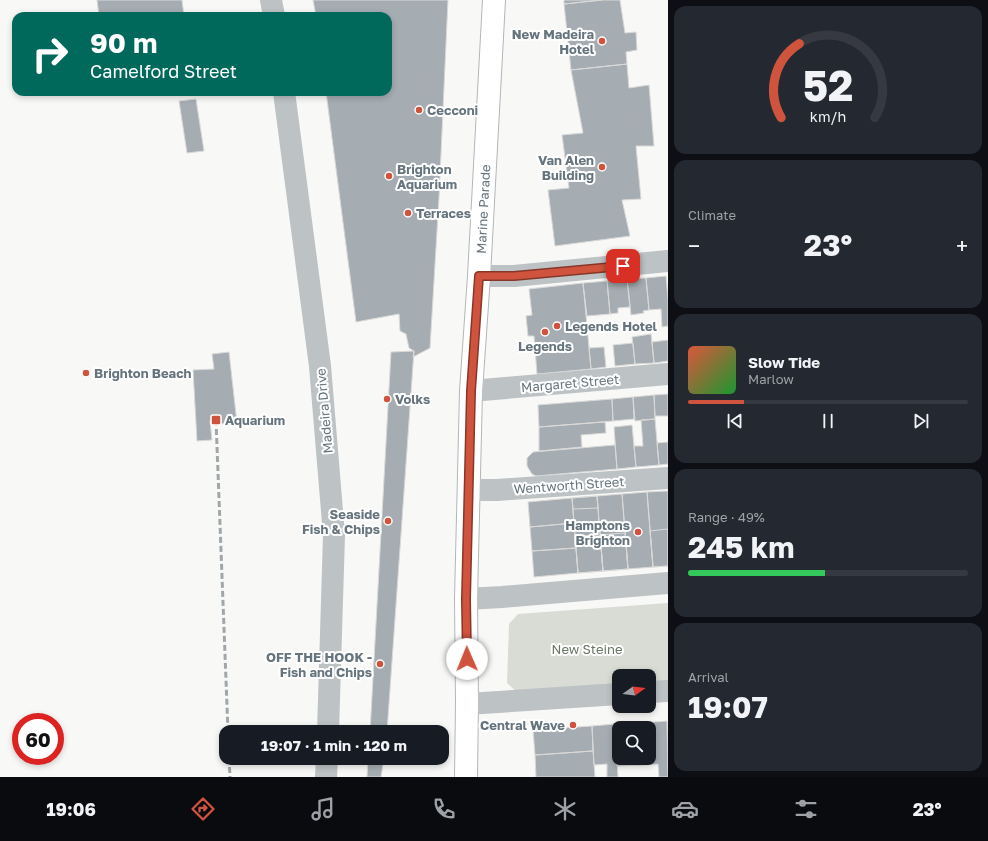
<!DOCTYPE html>
<meta charset="utf-8">
<style>
:root{--surface:#171b24;--page:#242831;--text:#f1f3f6;--muted:#9ea1a6;--line:#363941;--accent:#d0543d}
body{margin:0;font-family:"Golos Text",sans-serif;background:var(--page);color:var(--text);height:100vh;display:flex;flex-direction:column;font-size:15px;white-space:nowrap}
*{box-sizing:border-box;margin:0}
p{font-size:13px;color:var(--muted)}
.icon{flex:none;width:22px;height:22px;fill:none;stroke:currentColor;stroke-width:2;stroke-linecap:round;stroke-linejoin:round}
.map{position:relative;flex:1;overflow:hidden}
.drawer{display:flex;flex-direction:column;gap:6px;padding:6px;background:#0d0f14;width:320px}
.drawer>*{flex:none}
.hud{position:absolute;left:12px;top:12px;width:380px;height:84px;border-radius:12px;box-shadow:0 2px 6px #0003;background:#00695c;color:#fff;overflow:hidden}
.needle{width:26px;rotate:75deg}
.fabs{position:absolute;left:612px;top:669px;display:grid;gap:8px}
.fabs a{display:grid;place-items:center;width:44px;height:44px;border-radius:8px;background:var(--surface);box-shadow:0 2px 6px #0003;font-size:20px}
.speed{position:absolute;left:12px;top:713px;display:flex;gap:8px;font-size:20px;font-weight:700;text-align:center}
.speed>*{display:grid;place-content:center;width:52px;height:52px;border-radius:50%;background:var(--surface);box-shadow:0 2px 6px #0003;line-height:1}
.speed .limit{border:6px solid #d22;background:#fff;color:#111}
.pin{position:absolute;display:grid;place-items:center;width:34px;height:34px;color:#fff;margin:-17px;border-radius:8px;box-shadow:0 2px 6px #0006}
.me{position:absolute;width:44px;margin:-22px;rotate:359deg;stroke-linejoin:round;filter:drop-shadow(0 0 3px #0008)}
.turn{display:flex;align-items:center;gap:14px;height:84px;padding:0 12px;font-size:18px}
.turn .icon{width:52px;height:52px;stroke-width:2.5}
.turn b{display:block;font-size:28px;line-height:34px}
.big{font-size:30px;font-weight:700;line-height:1.1}
.drawer .tile{flex:1;display:flex;flex-direction:column;justify-content:center;gap:6px;min-width:0;padding:0 14px;border-radius:12px;background:var(--page)}
.drawer .dial{align-items:center;gap:0}
.dial svg{height:104px;overflow:visible;fill:none;stroke:var(--line);stroke-width:7;stroke-linecap:round;text-anchor:middle}
.dial text{fill:var(--text);stroke:none}
.song{display:flex;align-items:center;gap:12px}
.cover{width:48px;height:48px;border-radius:6px;background:linear-gradient(135deg,hsl(10 70% 55%),hsl(130 70% 35%))}
.played{height:4px;border-radius:2px;background:linear-gradient(90deg,var(--accent) 20%,var(--line) 20%)}
.keys{display:flex;justify-content:space-around;direction:ltr}
.heat{display:flex;justify-content:space-between;align-items:center;font-size:22px;direction:ltr}
.charge{height:6px;border-radius:3px;background:linear-gradient(90deg,#34c759 49%,var(--line) 0)}
.trip{position:absolute;left:219px;top:725px;width:230px;height:40px;border-radius:12px;background:var(--surface);box-shadow:0 2px 6px #0003;font-weight:700;line-height:40px;text-align:center}
.menu{display:flex;height:64px;justify-content:space-around;align-items:center;background:#090b0e;color:var(--muted)}
.menu .icon{width:28px;height:28px}
.menu .selected{color:var(--accent)}
.menu b{font-size:18px;color:var(--text)}
main{display:flex;flex:1;min-height:0}
.map>svg:first-child{display:block}
</style>
<main>
<div class="map">
<svg width="668" height="777" viewBox="0 0 668 777">
<rect width="100%" height="100%" fill="#f8f8f6"/>
<path fill="#d8dcd5" d="M 668,603 L 668,684 L 649,685 L 649,676 L 619,676 L 619,687 L 518,693 L 507,683 L 509,624 L 518,614 Z"/>
<path fill="#a5adb2" stroke="#dad9d8" d="M 97,0 L 182,0 L 184,16 L 99,16 Z
M 313,0 L 448,0 L 439,198 L 430,348 L 413,357 L 414,351 L 409,348 L 406,334 L 400,331 L 399,314 L 356,322 L 326,92 L 388,92 L 388,16 L 316,16 Z
M 564,0 L 602,0 L 564,4 Z
M 602,0 L 620,0 L 625,33 L 636,32 L 637,50 L 626,52 L 627,64 L 571,70 L 564,4 Z
M 627,64 L 629,88 L 649,85 L 654,146 L 636,146 L 641,199 L 622,200 L 630,236 L 555,246 L 548,190 L 569,188 L 562,135 L 583,133 L 571,70 Z
M 196,99 L 204,151 L 187,153 L 179,101 Z
M 666,276 L 668,300 L 668,326 L 662,327 L 661,309 L 649,310 L 646,278 Z
M 646,278 L 649,310 L 643,311 L 644,313 L 631,315 L 627,279 Z
M 627,279 L 630,307 L 618,308 L 618,313 L 610,314 L 607,281 Z
M 607,281 L 610,314 L 587,316 L 583,283 Z
M 583,283 L 591,369 L 537,374 L 534,336 L 528,336 L 526,316 L 532,315 L 529,289 Z
M 651,334 L 654,363 L 635,364 L 632,337 Z
M 668,340 L 668,361 L 654,363 L 652,342 Z
M 633,343 L 635,364 L 615,366 L 613,345 Z
M 604,347 L 606,367 L 591,369 L 589,348 Z
M 414,351 L 387,732 L 370,732 L 391,352 Z
M 229,352 L 237,423 L 221,424 L 221,419 L 210,421 L 212,440 L 197,441 L 193,370 L 214,369 L 212,354 Z
M 668,394 L 668,416 L 655,416 L 654,395 Z
M 654,395 L 655,419 L 635,421 L 633,397 Z
M 633,397 L 634,419 L 613,421 L 612,399 Z
M 612,399 L 613,421 L 539,427 L 538,405 Z
M 655,419 L 659,465 L 636,467 L 634,446 L 643,446 L 641,420 Z
M 605,422 L 606,433 L 581,435 L 582,447 L 539,451 L 539,427 Z
M 632,425 L 636,467 L 617,469 L 614,427 Z
M 668,442 L 668,464 L 659,465 L 657,443 Z
M 615,445 L 617,469 L 536,476 L 532,474 L 527,466 L 527,458 L 533,452 Z
M 668,491 L 668,566 L 653,567 L 647,492 Z
M 647,492 L 653,567 L 628,569 L 622,494 Z
M 622,494 L 628,569 L 603,571 L 597,496 Z
M 597,496 L 603,571 L 578,573 L 572,498 Z
M 597,496 L 598,508 L 573,509 L 572,498 Z
M 572,498 L 574,523 L 530,527 L 528,502 Z
M 574,523 L 576,548 L 532,551 L 530,527 Z
M 668,529 L 668,566 L 653,567 L 650,531 Z
M 625,533 L 628,569 L 603,571 L 600,535 Z
M 600,535 L 603,571 L 578,573 L 575,536 Z
M 576,548 L 578,573 L 534,577 L 532,551 Z
M 667,721 L 668,777 L 659,777 L 658,764 L 644,765 L 644,758 L 649,758 L 649,728 L 642,728 L 641,723 Z
M 641,723 L 642,728 L 619,728 L 619,758 L 644,758 L 644,765 L 617,766 L 615,724 Z
M 615,724 L 618,777 L 607,777 L 607,764 L 594,765 L 592,726 Z
M 592,726 L 593,751 L 535,755 L 533,730 Z
M 593,751 L 595,777 L 536,777 L 535,755 Z
M 368,758 L 384,758 L 381,777 L 367,777 Z"/>
<g fill="none" stroke-linecap="round" stroke-linejoin="round">
<defs>
<path id="major" d="M 466,777 L 467,704 L 466,599 L 471,391 L 479,276 L 494,0"/>
</defs>
<use href="#major" stroke="#b1b7b9" stroke-width="24"/>
<path stroke="#bdc2c5" stroke-width="22" d="M 271,0 L 274,16
M 284,92 L 320,366 L 334,535 L 328,732
M 479,276 L 514,276 L 668,261
M 471,391 L 668,374
M 469,490 L 497,490 L 668,478
M 466,599 L 502,597 L 668,583
M 649,692 L 668,691
M 467,704 L 619,694
M 326,777 L 327,758"/>
<use href="#major" stroke="#fff" stroke-width="22"/>
<path stroke="#a0a7ab" stroke-width="3" stroke-dasharray="6 3" stroke-linecap="butt" d="M 216,420 L 228,732
M 229,758 L 230,777"/>
</g>
<g fill="none" stroke-linecap="round" stroke-linejoin="round">
<defs>
<path id="route" d="M 467,659 L 466,599 L 471,391 L 479,276 L 514,276 L 623,266"/>
</defs>
<use href="#route" stroke="#873728" stroke-width="10"/>
<use href="#route" stroke="#d0543d" stroke-width="7"/>
</g>
<g fill="#d0543d" stroke="#fff" stroke-width="1.5">
<circle cx="602" cy="41" r="4"/>
<circle cx="419" cy="110" r="4"/>
<circle cx="602" cy="167" r="4"/>
<circle cx="389" cy="176" r="4"/>
<circle cx="408" cy="213" r="4"/>
<circle cx="557" cy="326" r="4"/>
<circle cx="545" cy="332" r="4"/>
<circle cx="86" cy="373" r="4"/>
<circle cx="387" cy="399" r="4"/>
<rect x="211" y="415" width="10" height="10" rx="2"/>
<circle cx="388" cy="521" r="4"/>
<circle cx="638" cy="532" r="4"/>
<circle cx="380" cy="664" r="4"/>
<circle cx="573" cy="725" r="4"/>
</g>
<g text-anchor="middle" dominant-baseline="central" stroke-width="4" stroke-linejoin="round" paint-order="stroke">
<g font-size="13" font-weight="bold" fill="#66757d" stroke="#fff" text-anchor="start">
<text x="594" y="34" text-anchor="end">New Madeira<tspan x="594" dy="15">Hotel</tspan></text>
<text x="427" y="110">Cecconi</text>
<text x="594" y="160" text-anchor="end">Van Alen<tspan x="594" dy="15">Building</tspan></text>
<text x="397" y="169">Brighton<tspan x="397" dy="15">Aquarium</tspan></text>
<text x="416" y="213">Terraces</text>
<text x="565" y="326">Legends Hotel</text>
<text x="545" y="346" text-anchor="middle">Legends</text>
<text x="94" y="373">Brighton Beach</text>
<text x="395" y="399">Volks</text>
<text x="225" y="420">Aquarium</text>
<text x="380" y="514" text-anchor="end">Seaside<tspan x="380" dy="15">Fish &amp; Chips</tspan></text>
<text x="630" y="525" text-anchor="end">Hamptons<tspan x="630" dy="15">Brighton</tspan></text>
<text x="372" y="657" text-anchor="end">OFF THE HOOK -<tspan x="372" dy="15">Fish and Chips</tspan></text>
<text x="565" y="725" text-anchor="end">Central Wave</text>
</g>
<g font-size="13" fill="#66757d" stroke="#fff">
<text transform="translate(483 209) rotate(-87)">Marine Parade</text>
<text transform="translate(570 383) rotate(-5)">Margaret Street</text>
<text transform="translate(324 411) rotate(-95)">Madeira Drive</text>
<text transform="translate(569 485) rotate(-4)">Wentworth Street</text>
</g>
<g font-size="13" fill="#697664" stroke="#fff">
<text x="587" y="649">New Steine</text>
</g>
</g>
</svg>
<div class="fabs">
<a><svg class="needle" viewBox="-14 -14 28 28"><path d="M0-13l5 13h-10z" fill="#e53935"/><path d="M0 13l5-13h-10z" fill="#9ea1a6"/></svg></a>
<a><svg class="icon" aria-label="search" viewBox="0 0 24 24"><circle cx="10" cy="10" r="6"/><path d="M15 15l6 6"/></svg></a>
</div>
<div class="speed"><div class="limit">60</div></div>
<div class="pin" style="left:623px;top:266px;background:#d93025"><svg class="icon" aria-label="arrive" viewBox="0 0 24 24"><path d="M6 21V4h12l-3 4 3 4H6"/></svg></div>
<svg class="me" style="left:467px;top:659px" viewBox="-20 -20 40 40"><circle r="19" fill="#fff"/><path d="M0-13L10 11 0 6-10 11z" fill="#d0543d"/></svg>
<div class="trip">19:07 · 1 min · 120 m</div>
<div class="hud">
<div class="turn"><svg class="icon" aria-label="right" viewBox="0 0 24 24"><path d="M7 20v-9h11M14 6l5 5-5 5"/></svg><div><b>90 m</b>Camelford Street</div></div>
</div>
</div>
<section class="drawer">
<div class="tile dial"><svg viewBox="0 0 100 80">
<path d="M14 69A42 42 0 1 1 86 69"/>
<path d="M14 69A42 42 0 0 1 28 12" stroke="#d0543d"/>
<text x="50" y="56" font-size="32" font-weight="700">52</text>
<text x="50" y="72" font-size="11">km/h</text>
</svg></div>
<div class="tile"><p>Climate</p>
<div class="heat"><a>−</a><b class="big">23°</b><a>+</a></div>
</div>
<div class="tile">
<div class="song"><i class="cover"></i><div><b>Slow Tide</b><p>Marlow</p></div></div>
<div class="played"></div>
<div class="keys"><svg class="icon" aria-label="previous" viewBox="0 0 24 24"><path d="M18 5L8 12l10 7zM5 5v14"/></svg><svg class="icon" aria-label="pause" viewBox="0 0 24 24"><path d="M8 5v14M16 5v14"/></svg><svg class="icon" aria-label="next" viewBox="0 0 24 24"><path d="M6 5l10 7-10 7zM19 5v14"/></svg></div>
</div>
<div class="tile"><p>Range · 49%</p><b class="big">245 km</b><div class="charge"></div></div>
<div class="tile"><p>Arrival</p><b class="big">19:07</b></div>
</section>
</main>
<nav class="menu">
<b>19:06</b>
<svg class="icon selected" aria-label="directions" viewBox="0 0 24 24"><path d="M12 3l9 9-9 9-9-9zM9 14v-3h6M13 9l2 2-2 2"/></svg>
<svg class="icon" aria-label="music" viewBox="0 0 24 24"><path d="M9 18V5l10-2v13"/><circle cx="6" cy="18" r="3"/><circle cx="16" cy="16" r="3"/></svg>
<svg class="icon" aria-label="phone" viewBox="0 0 24 24"><path d="M5 4h4l2 5-3 2q2 4 5 5l2-3 5 2v4C11 20 4 13 5 4z"/></svg>
<svg class="icon" aria-label="climate" viewBox="0 0 24 24"><path d="M12 3v18M4 7l16 10M4 17L20 7"/></svg>
<svg class="icon" aria-label="car" viewBox="0 0 24 24"><path d="M5 17H2v-5l4-1 3-4h7l3 4 3 1v5h-3M9 17h6M6 11h13"/><circle cx="7" cy="17" r="2"/><circle cx="17" cy="17" r="2"/></svg>
<svg class="icon" aria-label="filters" viewBox="0 0 24 24"><path d="M4 7h16M4 17h16"/><circle cx="9" cy="7" r="2"/><circle cx="15" cy="17" r="2"/></svg>
<b>23°</b>
</nav>
